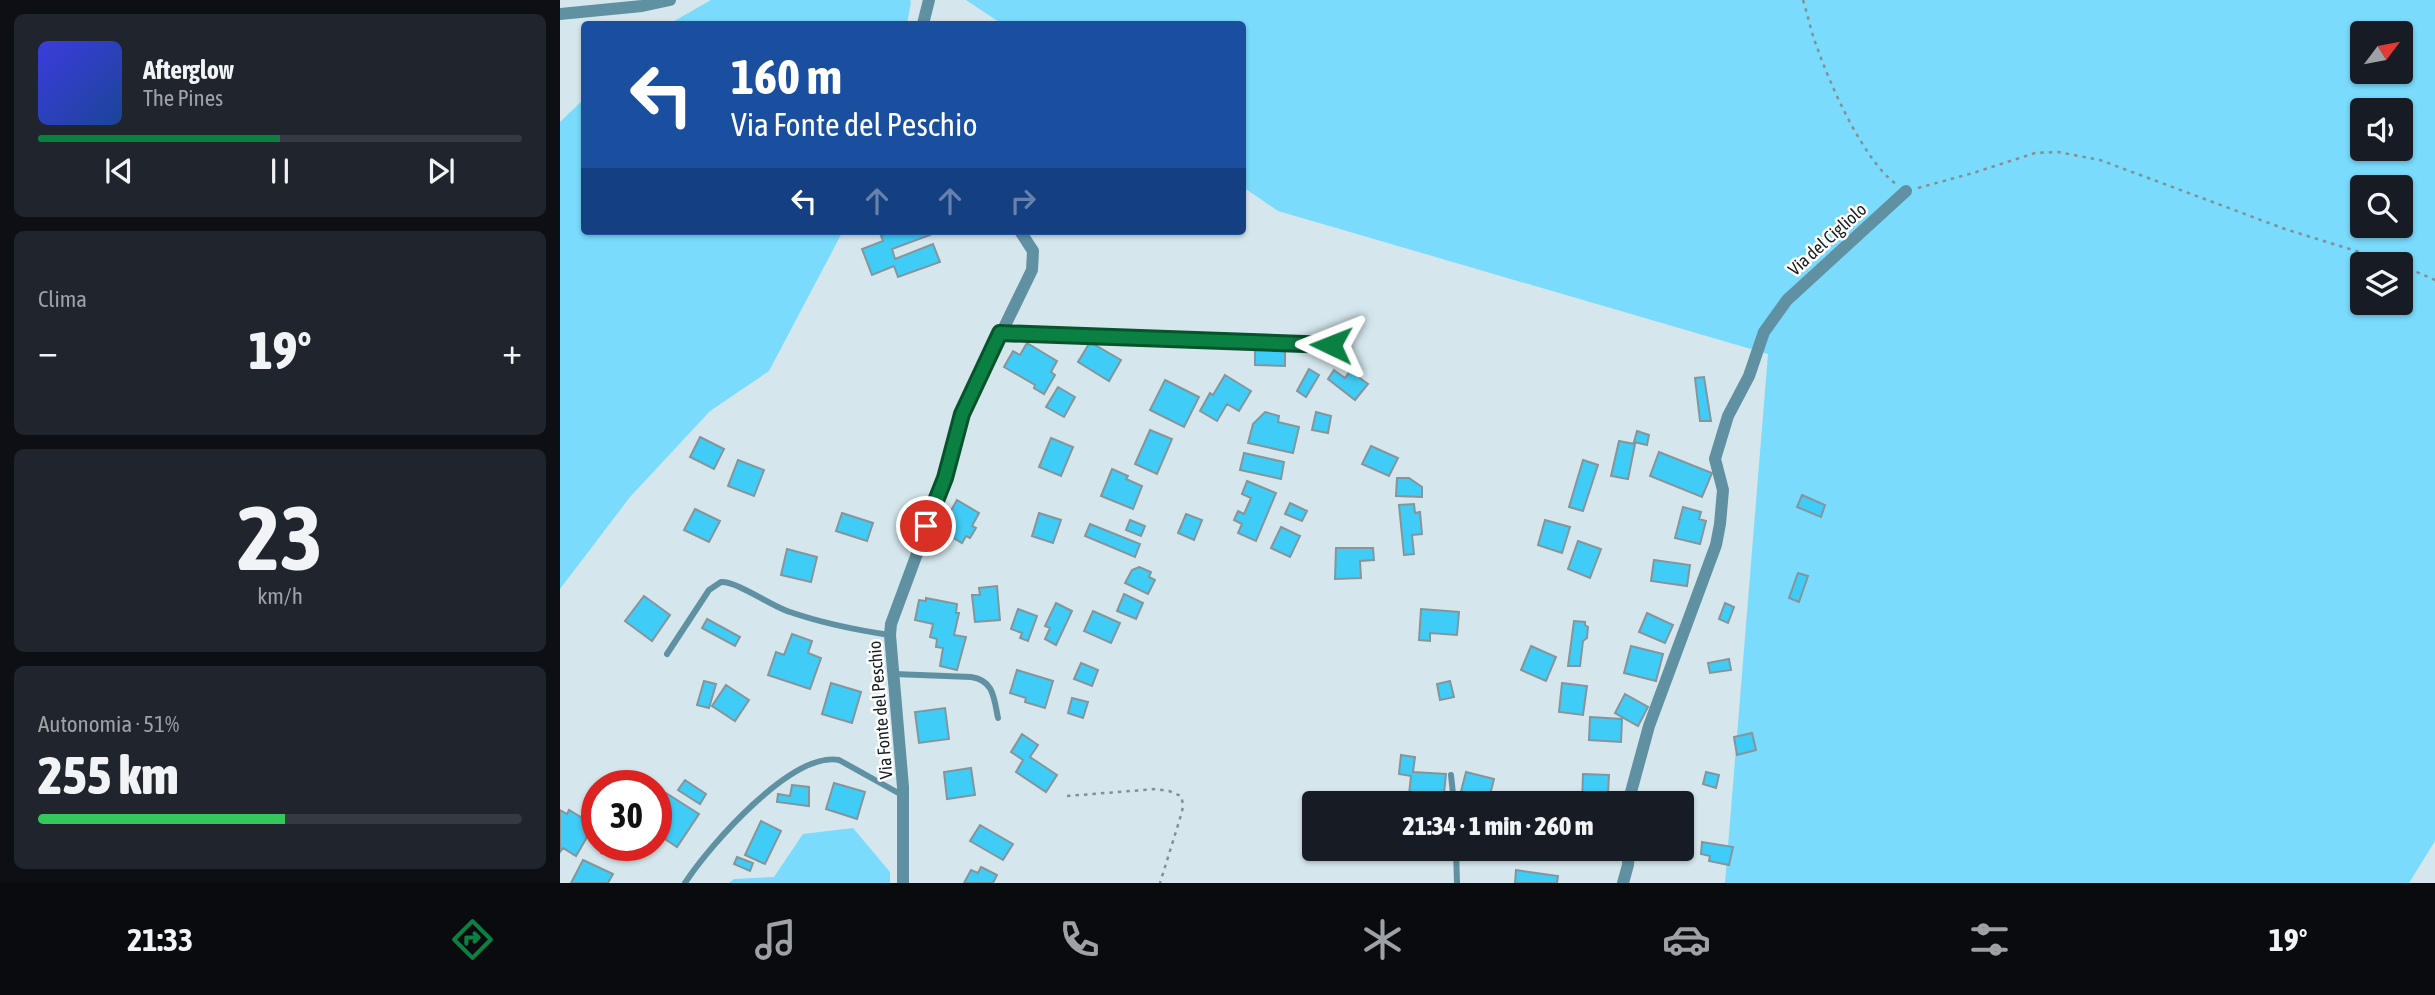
<!DOCTYPE html>
<html lang="it">
<meta charset="utf-8">
<style>
:root{--surface:#171b24;--page:#20242c;--text:#f1f3f6;--muted:#9ea1a6;--line:#363941;--accent:#0b8043}
body{margin:0;font-family:"Asap Condensed",sans-serif;background:var(--page);color:var(--text);height:100vh;display:flex;flex-direction:column;font-size:26px;white-space:nowrap}
*{box-sizing:border-box;margin:0}
p{font-size:23px;color:var(--muted)}
.icon{flex:none;width:38px;height:38px;fill:none;stroke:currentColor;stroke-width:2;stroke-linecap:round;stroke-linejoin:round}
.map{position:relative;flex:1;overflow:hidden}
.panel{display:flex;flex-direction:column;gap:14px;padding:14px;background:#0d0f14;width:560px}
.panel>*{flex:none}
.top-card{position:absolute;left:21px;top:21px;width:665px;height:214px;border-radius:7px;box-shadow:0 2px 5px #0004;background:#1a4fa0;color:#fff;overflow:hidden}
.needle{width:46px;rotate:58deg}
.controls{position:absolute;left:1790px;top:21px;display:grid;gap:14px}
.controls a{display:grid;place-items:center;width:63px;height:63px;border-radius:7px;background:var(--surface);box-shadow:0 2px 5px #0004;font-size:35px}
.speed{position:absolute;left:21px;top:770px;display:flex;gap:14px;font-size:35px;font-weight:700;text-align:center}
.speed>*{display:grid;place-content:center;width:91px;height:91px;border-radius:50%;background:var(--surface);box-shadow:0 2px 5px #0004;line-height:1}
.speed .limit{border:10px solid #d22;background:#fff;color:#111}
.pin{position:absolute;display:grid;place-items:center;width:60px;height:60px;color:#fff;margin:-30px;border:4px solid #fff;border-radius:50%;box-shadow:0 2px 7px #0007}
.me{position:absolute;width:77px;margin:-38px;rotate:272deg;stroke-linejoin:round;filter:drop-shadow(0 0 5px #0008)}
.turn{display:flex;align-items:center;gap:24px;height:147px;padding:0 35px;font-size:32px}
.turn .icon{width:91px;height:91px;stroke-width:2.5}
.turn b{display:block;font-size:49px;line-height:60px}
.lanes{display:flex;align-items:center;height:66px;padding:0 35px;background:#0003;justify-content:center;gap:35px;direction:ltr}
.lanes .off{opacity:.35}
.big{font-size:52px;font-weight:800;line-height:1.1}
.panel .widget{flex:1;display:flex;flex-direction:column;justify-content:center;gap:10px;min-width:0;padding:0 24px;border-radius:10px;background:var(--page)}
.panel .dial{align-items:center;gap:0}
.dial b{font-size:91px;line-height:1}
.song{display:flex;align-items:center;gap:21px}
.cover{width:84px;height:84px;border-radius:10px;background:linear-gradient(135deg,hsl(240 70% 55%),hsl(220 70% 35%))}
.played{height:7px;border-radius:4px;background:linear-gradient(90deg,var(--accent) 50%,var(--line) 50%)}
.keys{display:flex;justify-content:space-around;direction:ltr}
.heat{display:flex;justify-content:space-between;align-items:center;font-size:38px;direction:ltr}
.charge{height:10px;border-radius:5px;background:linear-gradient(90deg,#34c759 51%,var(--line) 0)}
.trip{position:absolute;left:742px;top:791px;width:392px;height:70px;border-radius:7px;background:var(--surface);box-shadow:0 2px 5px #0004;font-weight:800;line-height:70px;text-align:center}
.dock{display:flex;height:112px;justify-content:space-around;align-items:center;background:#090b0e;color:var(--muted)}
.dock .icon{width:49px;height:49px}
.dock .current{color:var(--accent)}
.dock b{font-size:32px;color:var(--text)}
main{display:flex;flex:1;min-height:0}
.map>svg:first-child{display:block}
</style>
<main>
<section class="panel">
<div class="widget">
<div class="song"><i class="cover"></i><div><b>Afterglow</b><p>The Pines</p></div></div>
<div class="played"></div>
<div class="keys"><svg class="icon" aria-label="previous" viewBox="0 0 24 24"><path d="M18 5L8 12l10 7zM5 5v14"/></svg><svg class="icon" aria-label="pause" viewBox="0 0 24 24"><path d="M8 5v14M16 5v14"/></svg><svg class="icon" aria-label="next" viewBox="0 0 24 24"><path d="M6 5l10 7-10 7zM19 5v14"/></svg></div>
</div>
<div class="widget"><p>Clima</p>
<div class="heat"><a>−</a><b class="big">19°</b><a>+</a></div>
</div>
<div class="widget dial"><b>23</b><p>km/h</p></div>
<div class="widget"><p>Autonomia · 51%</p><b class="big">255 km</b><div class="charge"></div></div>
</section>
<div class="map">
<svg width="1875" height="883" viewBox="0 0 1875 883">
<rect width="100%" height="100%" fill="#d5e7ed"/>
<path fill="#7adbfc" fill-rule="evenodd" d="M 151,0 L 350,0 L 351,2 L 347,24 L 109,24 Z
M 406,0 L 1875,0 L 1875,841 L 1849,883 L 1165,883 L 1208,354 L 718,211 L 683,187 L 682,24 L 442,24 ZM 1802,33 L 1841,33 L 1841,72 L 1802,72 ZM 1802,110 L 1841,110 L 1841,149 L 1802,149 ZM 1802,187 L 1841,187 L 1841,226 L 1802,226 ZM 1802,264 L 1841,264 L 1841,303 L 1802,303 Z
M 24,99 L 24,231 L 283,231 L 209,371 L 150,411 L 70,497 L 0,589 L 0,122 Z
M 293,828 L 330,872 L 330,883 L 169,883 L 174,879 L 214,877 L 243,834 Z"/>
<path fill="#3fccf6" stroke="#85959b" stroke-width="2" d="M 334,231 L 368,231 L 370,235 L 332,249 L 335,259 L 373,244 L 380,262 L 338,277 L 334,266 L 312,275 L 302,249 L 323,241 L 321,236 Z
M 530,342 L 561,360 L 549,381 L 518,362 Z
M 467,343 L 497,361 L 491,372 L 495,375 L 484,394 L 474,388 L 475,385 L 444,367 L 453,351 L 460,355 Z
M 695,349 L 725,349 L 725,366 L 695,365 Z
M 749,369 L 759,375 L 746,397 L 737,391 Z
M 774,370 L 785,378 L 790,371 L 808,384 L 795,400 L 768,379 Z
M 665,375 L 691,391 L 679,411 L 667,404 L 657,421 L 640,411 L 650,393 L 653,395 Z
M 1144,377 L 1151,421 L 1140,421 L 1135,378 Z
M 605,380 L 639,397 L 624,427 L 590,410 Z
M 498,387 L 515,397 L 504,417 L 486,407 Z
M 705,412 L 719,416 L 718,422 L 739,427 L 733,453 L 688,443 L 693,424 Z
M 756,412 L 771,416 L 768,433 L 752,430 Z
M 590,430 L 612,439 L 597,474 L 575,464 Z
M 1077,431 L 1089,435 L 1087,445 L 1074,442 Z
M 140,437 L 164,449 L 154,469 L 130,457 Z
M 491,438 L 513,447 L 501,476 L 479,467 Z
M 1059,441 L 1075,444 L 1068,479 L 1051,476 Z
M 811,446 L 838,458 L 829,476 L 802,464 Z
M 1099,452 L 1152,473 L 1142,497 L 1090,476 Z
M 684,453 L 724,462 L 721,479 L 680,470 Z
M 178,460 L 204,470 L 194,496 L 168,486 Z
M 1023,460 L 1038,465 L 1023,511 L 1009,507 Z
M 552,469 L 568,476 L 566,479 L 582,486 L 573,509 L 541,496 Z
M 837,478 L 849,478 L 862,487 L 862,497 L 836,496 Z
M 687,481 L 716,493 L 696,541 L 678,533 L 682,524 L 674,520 L 678,511 L 684,514 L 691,498 L 682,494 Z
M 1242,495 L 1265,505 L 1261,517 L 1237,507 Z
M 397,500 L 419,513 L 412,526 L 416,528 L 410,538 L 406,536 L 402,543 L 380,530 Z
M 730,503 L 747,511 L 742,521 L 725,514 Z
M 854,504 L 855,513 L 860,512 L 862,534 L 852,535 L 854,554 L 844,555 L 839,505 Z
M 1123,507 L 1141,512 L 1139,519 L 1146,521 L 1140,544 L 1115,538 Z
M 135,509 L 160,521 L 149,542 L 124,530 Z
M 282,513 L 313,523 L 307,541 L 276,531 Z
M 479,513 L 501,520 L 493,543 L 472,536 Z
M 626,514 L 642,520 L 634,540 L 618,533 Z
M 570,520 L 585,526 L 581,536 L 566,530 Z
M 985,520 L 1010,527 L 1002,553 L 978,545 Z
M 530,524 L 580,544 L 575,557 L 525,536 Z
M 721,527 L 740,536 L 730,557 L 711,548 Z
M 1018,541 L 1041,549 L 1030,578 L 1008,569 Z
M 776,548 L 813,548 L 814,560 L 800,561 L 801,578 L 775,579 Z
M 227,549 L 257,557 L 251,582 L 221,575 Z
M 1094,560 L 1130,565 L 1127,586 L 1091,581 Z
M 579,567 L 591,572 L 589,577 L 595,580 L 588,594 L 565,583 L 572,570 Z
M 1238,573 L 1248,576 L 1239,602 L 1229,598 Z
M 437,586 L 440,620 L 415,622 L 412,595 L 420,595 L 419,588 Z
M 564,594 L 583,603 L 576,619 L 557,611 Z
M 84,596 L 110,615 L 92,641 L 65,621 Z
M 366,598 L 397,604 L 396,613 L 399,613 L 394,635 L 406,637 L 397,670 L 380,666 L 383,648 L 376,647 L 377,639 L 370,637 L 373,624 L 355,620 L 359,600 L 366,601 Z
M 496,603 L 512,611 L 496,645 L 485,639 L 490,628 L 485,626 Z
M 1165,603 L 1174,607 L 1168,623 L 1159,619 Z
M 458,609 L 477,616 L 468,641 L 460,638 L 462,633 L 451,629 Z
M 861,609 L 899,612 L 897,635 L 870,633 L 870,641 L 859,640 Z
M 533,611 L 560,623 L 551,643 L 524,631 Z
M 1087,613 L 1113,625 L 1105,643 L 1079,632 Z
M 147,619 L 180,637 L 175,646 L 142,628 Z
M 1014,621 L 1025,622 L 1025,625 L 1028,627 L 1027,638 L 1023,641 L 1020,666 L 1008,666 Z
M 232,634 L 252,641 L 248,653 L 261,658 L 250,689 L 208,675 L 216,652 L 224,655 Z
M 971,646 L 996,657 L 986,681 L 961,670 Z
M 1071,646 L 1103,654 L 1096,681 L 1064,673 Z
M 1169,659 L 1171,670 L 1150,673 L 1148,663 Z
M 521,663 L 538,670 L 532,686 L 514,679 Z
M 457,670 L 493,681 L 485,708 L 465,702 L 466,698 L 450,693 Z
M 144,681 L 156,684 L 149,708 L 137,705 Z
M 890,681 L 894,697 L 880,700 L 877,684 Z
M 271,683 L 301,692 L 292,723 L 262,714 Z
M 1002,683 L 1027,686 L 1023,715 L 999,712 Z
M 166,685 L 189,700 L 175,721 L 152,706 Z
M 1065,694 L 1088,707 L 1078,726 L 1055,713 Z
M 512,698 L 528,702 L 523,718 L 508,713 Z
M 385,708 L 389,739 L 359,743 L 355,712 Z
M 1030,717 L 1062,719 L 1061,742 L 1029,740 Z
M 1192,733 L 1196,750 L 1177,755 L 1174,737 Z
M 462,734 L 478,745 L 470,757 L 497,775 L 486,792 L 456,772 L 463,760 L 451,752 Z
M 841,755 L 855,757 L 853,772 L 886,774 L 883,803 L 848,803 L 851,776 L 839,774 Z
M 411,768 L 415,795 L 387,799 L 384,772 Z
M 906,772 L 934,779 L 928,803 L 898,803 Z
M 1146,772 L 1159,775 L 1156,788 L 1143,784 Z
M 1023,774 L 1049,775 L 1048,794 L 1053,794 L 1053,803 L 1022,803 Z
M 125,780 L 146,794 L 140,804 L 118,790 Z
M 274,783 L 305,792 L 297,819 L 266,809 Z
M 232,785 L 249,787 L 249,806 L 217,802 L 218,794 L 230,796 Z
M 106,793 L 139,814 L 117,847 L 96,833 L 96,824 L 102,815 L 96,809 Z
M 0,810 L 7,814 L 9,810 L 34,825 L 16,856 L 3,848 L 0,852 Z
M 201,821 L 221,831 L 205,864 L 185,855 Z
M 420,825 L 453,844 L 443,860 L 410,841 Z
M 1142,842 L 1173,847 L 1169,865 L 1149,861 L 1150,856 L 1141,854 Z
M 43,845 L 58,845 L 56,857 L 41,853 Z
M 177,857 L 193,863 L 190,871 L 174,864 Z
M 23,860 L 53,874 L 48,883 L 11,883 Z
M 421,867 L 437,875 L 433,883 L 404,883 L 411,870 L 418,873 Z
M 956,870 L 998,876 L 997,883 L 955,883 Z"/>
<g fill="none" stroke-linecap="round" stroke-linejoin="round">
<path stroke="#839095" stroke-width="2.5" stroke-dasharray="3.5 5" stroke-linecap="butt" d="M 1243,0 C 1248,16 1251,32 1257,47 C 1270,85 1304,161 1336,184
M 1358,188 L 1413,173 L 1475,153 L 1498,152 L 1540,160 L 1725,229 L 1838,264
M 1841,265 L 1875,280
M 507,796 L 596,789 L 609,791 L 621,796 L 623,804 L 622,812 L 600,883"/>
<path stroke="#6091a2" stroke-width="6" d="M 107,654 L 149,590 L 161,582 C 177,581 211,606 230,612 C 262,623 296,630 330,635
M 334,674 L 411,677 C 434,680 434,699 438,718
M 891,775 L 894,803
M 896,849 L 897,883
M 125,883 C 149,846 232,751 279,760 L 342,795"/>
<path stroke="#6091a2" stroke-width="12" d="M 0,14 L 82,6 L 110,0
M 363,24 L 369,0
M 440,333 L 771,345
M 1068,803 L 1089,726 L 1156,545 L 1160,524 L 1163,490 L 1155,459 L 1161,439 L 1168,416 L 1189,376 L 1204,332 L 1227,300 L 1346,191
M 343,883 L 343,787 L 330,635 L 331,624 L 385,478 L 402,414 L 472,270 L 473,251 L 460,231
M 1063,883 L 1068,865 L 1069,849"/>
</g>
<g fill="none" stroke-linecap="round" stroke-linejoin="round">
<defs>
<path id="route" d="M 366,526 L 385,478 L 402,414 L 440,333 L 771,345"/>
</defs>
<use href="#route" stroke="#07532c" stroke-width="18"/>
<use href="#route" stroke="#0b8043" stroke-width="12"/>
</g>
<g text-anchor="middle" dominant-baseline="central" stroke-width="5" stroke-linejoin="round" paint-order="stroke">
<g font-size="18" fill="#171e20" stroke="#fff">
<text transform="translate(1267 239) rotate(-42)">Via del Cigliolo</text>
<text transform="translate(320 710) rotate(-95)">Via Fonte del Peschio</text>
</g>
</g>
</svg>
<div class="controls">
<a><svg class="needle" viewBox="-14 -14 28 28"><path d="M0-13l5 13h-10z" fill="#e53935"/><path d="M0 13l5-13h-10z" fill="#9ea1a6"/></svg></a>
<a><svg class="icon" aria-label="sound" viewBox="0 0 24 24"><path d="M4 9h4l5-4v14l-5-4H4zM17 9q2 3 0 6"/></svg></a>
<a><svg class="icon" aria-label="search" viewBox="0 0 24 24"><circle cx="10" cy="10" r="6"/><path d="M15 15l6 6"/></svg></a>
<a><svg class="icon" aria-label="layers" viewBox="0 0 24 24"><path d="M12 4l9 5-9 5-9-5zM3 14l9 5 9-5"/></svg></a>
</div>
<div class="speed"><div class="limit">30</div></div>
<div class="pin" style="left:366px;top:526px;background:#d93025"><svg class="icon" aria-label="arrive" viewBox="0 0 24 24"><path d="M6 21V4h12l-3 4 3 4H6"/></svg></div>
<svg class="me" style="left:771px;top:345px" viewBox="-20 -20 40 40"><path d="M0-17L14 15 0 8-14 15z" fill="#0b8043" stroke="#fff" stroke-width="4"/></svg>
<div class="trip">21:34 · 1 min · 260 m</div>
<div class="top-card">
<div class="turn"><svg class="icon" aria-label="left" viewBox="0 0 24 24"><path d="M17 20v-9H6M10 6l-5 5 5 5"/></svg><div><b>160 m</b>Via Fonte del Peschio</div></div>
<div class="lanes"><svg class="icon" aria-label="left" viewBox="0 0 24 24"><path d="M17 20v-9H6M10 6l-5 5 5 5"/></svg><svg class="icon off" aria-label="ahead" viewBox="0 0 24 24"><path d="M12 20V5M6 11l6-6 6 6"/></svg><svg class="icon off" aria-label="ahead" viewBox="0 0 24 24"><path d="M12 20V5M6 11l6-6 6 6"/></svg><svg class="icon off" aria-label="right" viewBox="0 0 24 24"><path d="M7 20v-9h11M14 6l5 5-5 5"/></svg></div>
</div>
</div>
</main>
<nav class="dock">
<b>21:33</b>
<svg class="icon current" aria-label="directions" viewBox="0 0 24 24"><path d="M12 3l9 9-9 9-9-9zM9 14v-3h6M13 9l2 2-2 2"/></svg>
<svg class="icon" aria-label="music" viewBox="0 0 24 24"><path d="M9 18V5l10-2v13"/><circle cx="6" cy="18" r="3"/><circle cx="16" cy="16" r="3"/></svg>
<svg class="icon" aria-label="phone" viewBox="0 0 24 24"><path d="M5 4h4l2 5-3 2q2 4 5 5l2-3 5 2v4C11 20 4 13 5 4z"/></svg>
<svg class="icon" aria-label="climate" viewBox="0 0 24 24"><path d="M12 3v18M4 7l16 10M4 17L20 7"/></svg>
<svg class="icon" aria-label="car" viewBox="0 0 24 24"><path d="M5 17H2v-5l4-1 3-4h7l3 4 3 1v5h-3M9 17h6M6 11h13"/><circle cx="7" cy="17" r="2"/><circle cx="17" cy="17" r="2"/></svg>
<svg class="icon" aria-label="filters" viewBox="0 0 24 24"><path d="M4 7h16M4 17h16"/><circle cx="9" cy="7" r="2"/><circle cx="15" cy="17" r="2"/></svg>
<b>19°</b>
</nav>
